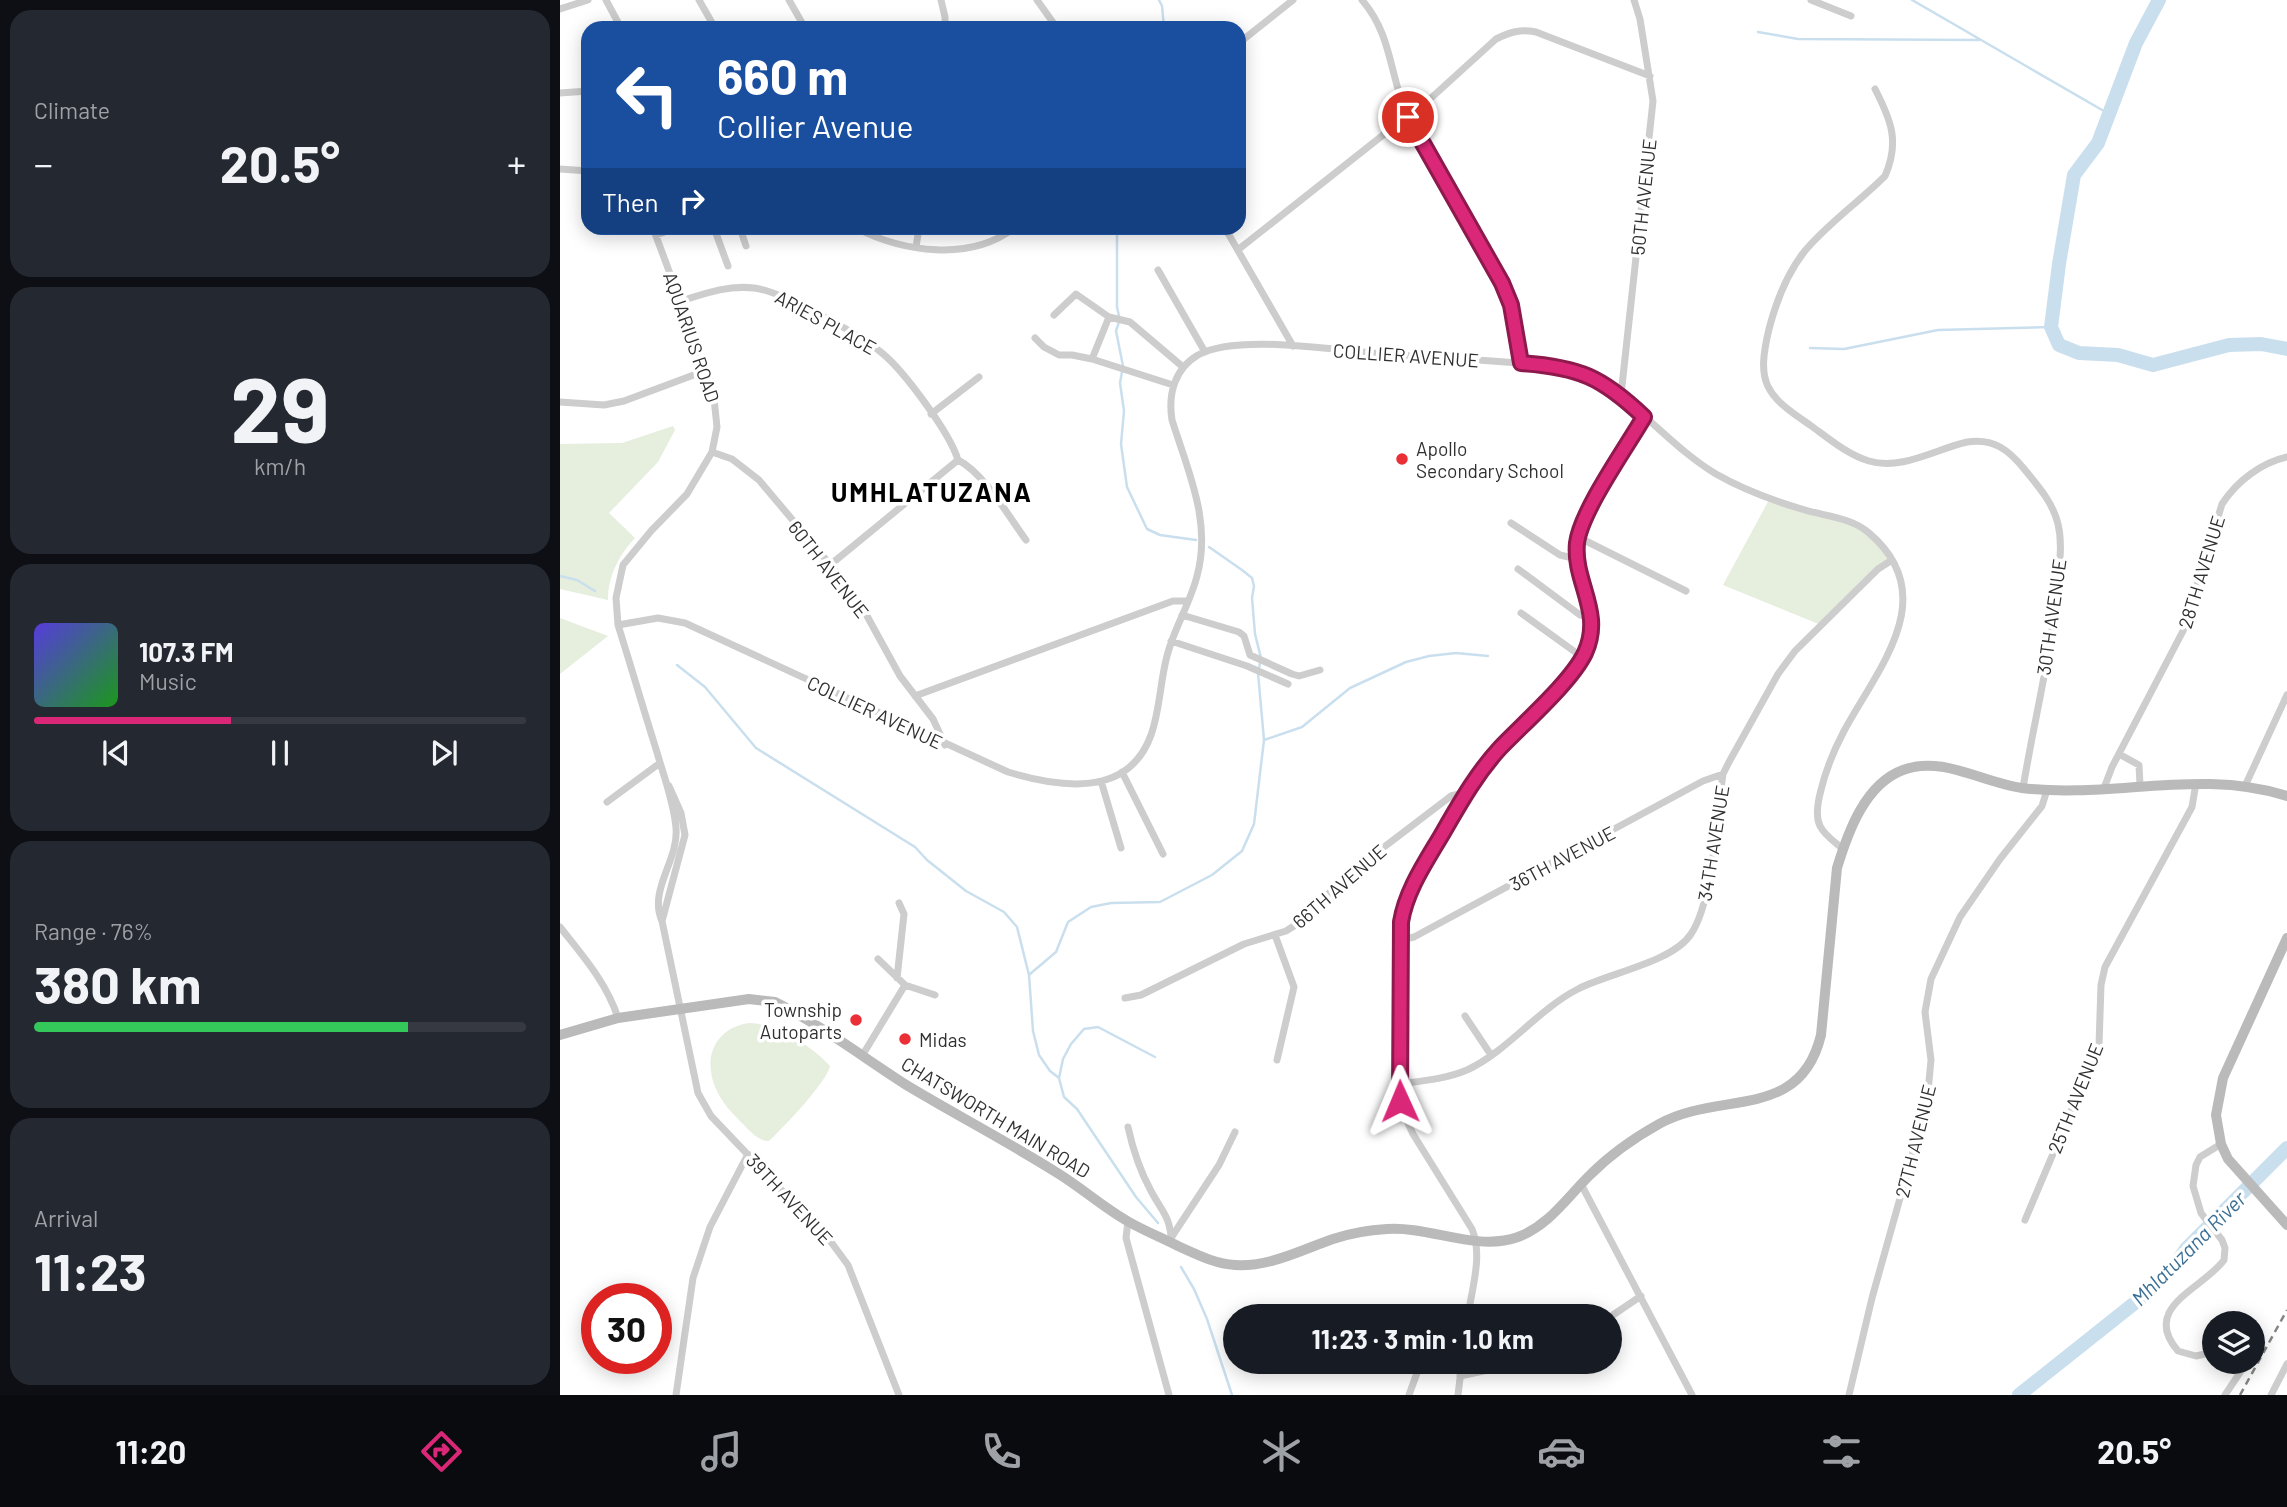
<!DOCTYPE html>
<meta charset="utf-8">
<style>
:root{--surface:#171b24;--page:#242831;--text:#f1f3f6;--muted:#9ea1a6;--line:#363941;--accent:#db2777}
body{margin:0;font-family:Barlow,sans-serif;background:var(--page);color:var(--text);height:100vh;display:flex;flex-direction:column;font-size:26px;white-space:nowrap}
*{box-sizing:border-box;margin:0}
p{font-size:23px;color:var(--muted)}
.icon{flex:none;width:38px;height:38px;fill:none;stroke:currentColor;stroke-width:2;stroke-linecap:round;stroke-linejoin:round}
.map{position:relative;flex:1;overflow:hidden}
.drawer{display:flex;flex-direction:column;gap:10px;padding:10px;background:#0d0f14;width:560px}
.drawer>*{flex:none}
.top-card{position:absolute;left:21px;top:21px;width:665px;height:214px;border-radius:21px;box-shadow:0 4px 18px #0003;background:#1a4fa0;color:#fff;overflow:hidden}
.tools{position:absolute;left:1642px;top:1311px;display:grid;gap:14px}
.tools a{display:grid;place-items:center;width:63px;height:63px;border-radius:50%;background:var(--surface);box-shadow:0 4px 18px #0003;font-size:35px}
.speed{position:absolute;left:21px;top:1283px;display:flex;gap:14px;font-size:35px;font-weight:700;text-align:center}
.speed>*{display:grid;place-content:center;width:91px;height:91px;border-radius:50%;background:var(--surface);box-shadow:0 4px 18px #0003;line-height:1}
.speed .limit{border:10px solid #d22;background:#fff;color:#111}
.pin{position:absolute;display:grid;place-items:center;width:60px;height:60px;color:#fff;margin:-30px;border:4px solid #fff;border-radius:50%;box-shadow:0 2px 7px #0007}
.me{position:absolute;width:77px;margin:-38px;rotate:359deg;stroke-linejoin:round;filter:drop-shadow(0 0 5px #0008)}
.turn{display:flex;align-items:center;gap:24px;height:147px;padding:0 21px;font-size:32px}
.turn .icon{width:91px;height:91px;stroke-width:2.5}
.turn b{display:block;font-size:49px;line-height:60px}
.then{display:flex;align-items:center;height:66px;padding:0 21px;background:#0003;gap:14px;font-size:26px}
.big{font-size:52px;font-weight:700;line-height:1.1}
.drawer .tile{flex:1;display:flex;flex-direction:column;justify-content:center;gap:10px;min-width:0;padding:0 24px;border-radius:21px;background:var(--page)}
.drawer .dial{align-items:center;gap:0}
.dial b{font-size:91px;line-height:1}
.song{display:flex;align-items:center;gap:21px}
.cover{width:84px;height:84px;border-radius:10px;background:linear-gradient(135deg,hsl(250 70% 55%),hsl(120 70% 35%))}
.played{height:7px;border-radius:4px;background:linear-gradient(90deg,var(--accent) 40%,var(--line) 40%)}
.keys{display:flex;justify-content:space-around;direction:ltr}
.heat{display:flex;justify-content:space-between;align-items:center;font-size:38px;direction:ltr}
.charge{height:10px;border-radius:5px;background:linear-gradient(90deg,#34c759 76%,var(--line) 0)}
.trip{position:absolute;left:663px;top:1304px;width:399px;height:70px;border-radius:35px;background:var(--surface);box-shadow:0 4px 18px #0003;font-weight:700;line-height:70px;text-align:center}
.dock{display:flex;height:112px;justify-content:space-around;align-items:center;background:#090b0e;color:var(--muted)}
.dock .icon{width:49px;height:49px}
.dock .selected{color:var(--accent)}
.dock b{font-size:32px;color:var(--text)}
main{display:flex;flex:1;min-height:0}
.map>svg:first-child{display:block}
</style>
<main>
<section class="drawer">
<div class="tile"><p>Climate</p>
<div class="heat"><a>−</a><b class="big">20.5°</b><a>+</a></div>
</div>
<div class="tile dial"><b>29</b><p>km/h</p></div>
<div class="tile">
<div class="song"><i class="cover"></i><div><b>107.3 FM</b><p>Music</p></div></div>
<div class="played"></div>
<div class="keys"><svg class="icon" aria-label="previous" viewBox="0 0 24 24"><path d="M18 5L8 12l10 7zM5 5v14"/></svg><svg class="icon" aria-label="pause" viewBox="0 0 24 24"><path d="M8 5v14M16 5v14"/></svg><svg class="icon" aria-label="next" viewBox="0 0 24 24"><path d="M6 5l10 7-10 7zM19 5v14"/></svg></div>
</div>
<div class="tile"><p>Range · 76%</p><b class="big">380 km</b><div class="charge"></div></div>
<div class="tile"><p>Arrival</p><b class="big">11:23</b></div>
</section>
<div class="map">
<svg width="1727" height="1395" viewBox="0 0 1727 1395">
<rect width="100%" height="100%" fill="#fff"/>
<path fill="#e6eede" d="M 113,426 L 115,430 L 98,462 L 49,513 L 75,538 C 59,555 48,576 48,600 L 0,589 L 0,444 L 62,443 Z
M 1210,498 L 1298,525 L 1333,560 L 1261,625 L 1163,585 Z
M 0,618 L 48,636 L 0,674 Z
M 189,1023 C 214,1023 254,1047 270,1066 C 267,1082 223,1128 209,1141 C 198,1141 190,1131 183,1124 C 172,1113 162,1103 156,1089 C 142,1058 155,1028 189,1023 Z"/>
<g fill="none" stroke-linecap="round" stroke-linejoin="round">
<path stroke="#cadfee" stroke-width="2.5" d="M 599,0 L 602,6 L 604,28
M 1352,0 L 1549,114
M 1198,32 L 1238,39 L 1419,40
M 557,228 L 557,307 L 559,316
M 559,322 L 556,331 L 563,366 L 560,383 L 564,411 L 561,444 L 567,487 L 587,529 L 600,535 L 636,540
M 1250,348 L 1284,349 L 1378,330 L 1491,327
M 0,576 L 17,580 L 35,591
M 117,665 L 145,687 L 196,748 L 355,847 L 367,860 L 406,891 L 444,912 L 457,927 L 469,975 L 473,1031 L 479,1055 L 490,1071 L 499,1078
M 704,740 L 742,727 L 790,688 L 846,662 L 869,656 L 896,653 L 928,656
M 470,974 L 496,952 L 508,922 L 531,907 L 551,903 L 600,902 L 652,875 L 682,851 L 694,824 L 704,740 L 698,673 L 701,658 L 695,634 L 692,598 L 694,586 L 692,578 L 682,570 L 649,547
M 595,1057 L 538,1027 L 524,1029 L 511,1044 L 503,1059 L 499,1078 L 504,1097 L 517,1109 L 576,1197 L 598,1223
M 621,1267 L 634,1289 L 647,1319 L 672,1395"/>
<path stroke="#cadfee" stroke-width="14" d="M 1599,0 L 1576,43 L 1538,143 L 1514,175 L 1499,264 L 1491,327 L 1499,345 L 1519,353 L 1558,355 L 1593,365 L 1669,345 L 1701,344 L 1727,349
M 1459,1395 L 1591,1290 L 1612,1269 L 1626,1249 L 1727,1148"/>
<path stroke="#cdcdcd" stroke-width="7" d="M 46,0 L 61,28
M 139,0 L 155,28
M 229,0 L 245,28
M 381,0 L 385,17 L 385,28
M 477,0 L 497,28
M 802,0 C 833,36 829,76 848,117 L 942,283 L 951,305 L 961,363
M 1251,0 L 1291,16
M 0,9 L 28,0
M 679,43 L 733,0
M 1315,89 C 1331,120 1340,142 1325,176 C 1299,202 1267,224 1244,252 C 1226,275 1216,302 1209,329 C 1196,383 1205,395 1250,425 C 1268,438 1288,455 1309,461 C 1341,471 1376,449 1407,442 C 1434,438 1449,450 1465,470 C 1479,487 1493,503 1498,524 C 1503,545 1499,567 1497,588 C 1491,655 1474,721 1463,788
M 0,93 L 28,91
M 0,169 L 28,171
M 154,228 L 168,266
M 180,228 L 186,246
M 296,228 C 343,252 410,262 454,228
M 665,228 L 733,346
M 96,235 L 116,228
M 356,247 L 359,228
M 679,249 L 837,124 L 859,109 L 936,39 C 950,32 960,29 976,32 L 1090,76
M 598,270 L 645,352
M 121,301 C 146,293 168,285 194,288 C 222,291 299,334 322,353 C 344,371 390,433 398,460
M 494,315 L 516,294 L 549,317 L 570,322 L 623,367
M 475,338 L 484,347 L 499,355 L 512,355 L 532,359 L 613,385
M 532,359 L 549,317
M 1061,395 L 1093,101 L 1080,19 L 1074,0
M 0,402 L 44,405 L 64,401 L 147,370
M 371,414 L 419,377
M 152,452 L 172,459 L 199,480 L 283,580 L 301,605 L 340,676 L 373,719 L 385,745
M 398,460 C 424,473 449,517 466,540
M 951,523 L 1000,555 L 1017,559
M 1018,537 L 1126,591
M 270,565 L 398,460
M 958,569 L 1020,615 L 1031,617
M 961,613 L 1022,657
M 622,615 L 679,632 L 684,636 L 690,655 L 732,674 L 739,676 L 760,670
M 58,625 L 56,598 L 63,565 L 91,531 L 127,494 L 152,452 L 157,427 L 153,389 L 93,228
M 611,641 L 687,666 L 728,684
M 355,696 L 613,601 L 628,601
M 1559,754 L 1579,765 L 1580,785
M 562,772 L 603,854
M 541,781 L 561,848
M 1685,786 L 1727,695
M 1544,788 L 1552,767 L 1623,631 L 1662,504 C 1677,481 1701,463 1727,457
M 47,802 L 100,763
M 102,921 L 125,835 L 121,813 L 109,786
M 0,927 C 22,955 47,983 58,1018
M 715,935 L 734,987 L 717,1060
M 841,940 L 854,937 L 1143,781 L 1163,774
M 318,959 L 345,985 L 375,995
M 337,978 L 344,914 L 339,903
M 565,998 L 581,995 L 684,944 L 726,931 L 737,924 L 790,873 L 891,796 L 907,792
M 905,1016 L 931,1055
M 302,1056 L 345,985
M 839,1084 C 862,1081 886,1079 907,1070 C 948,1051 977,1010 1018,989 C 1049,973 1113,962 1131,934 C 1153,902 1157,815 1163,774 L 1169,762 L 1218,674 L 1235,651 L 1318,569 L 1332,560
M 568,1127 C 573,1150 580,1171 591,1191 C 604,1215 609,1214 612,1243
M 1021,1184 L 1132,1395
M 1465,1220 L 1539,1045 L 1541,985 L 1545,967 L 1632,807 L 1636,783
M 568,1221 L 566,1238 L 609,1395
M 611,1238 L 659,1165 L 675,1132
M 908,1316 C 912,1287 923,1256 912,1229 L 853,1134 L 841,1108 L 841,922 C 846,891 865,863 881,836 C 899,805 915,774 940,748 C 964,723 1011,682 1025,653 C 1044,612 1013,582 1017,544 C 1021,510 1066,449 1084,417
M 1050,1317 L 1081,1296
M 1692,1344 L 1692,1353
M 1654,1352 L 1636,1356 L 1618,1351 C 1580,1307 1643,1289 1664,1260 L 1665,1248 L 1662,1240 L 1641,1213 L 1633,1186 L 1636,1165 L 1640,1157 L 1661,1144
M 900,1376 L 966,1362
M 116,1395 L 133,1278 L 150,1227 L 188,1154
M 339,1395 L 288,1265 L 271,1242 L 151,1116 L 138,1093 L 102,921 C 88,890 119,860 116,828 C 114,802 103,774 96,749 C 83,708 71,666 58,625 L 98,618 L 125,623 L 448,772 C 498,787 568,799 591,735 C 600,710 600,682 607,656 C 614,628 630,604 637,576 C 652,522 628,471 612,420 C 608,395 614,369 638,355 C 678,333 777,351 824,354 C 881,358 938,361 996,366 C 1063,379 1099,440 1156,474 C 1184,490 1214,501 1245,510 C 1265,516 1293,518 1309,533 C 1383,596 1318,668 1284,731 C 1274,750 1266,769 1261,790 C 1258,801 1255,816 1260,826 C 1265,836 1275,842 1283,849
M 849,1395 L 857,1373 L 864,1362
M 898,1395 L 902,1362
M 1289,1395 L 1312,1298 L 1367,1102 L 1371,1060 L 1365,1012 L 1371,979 L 1400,917 L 1440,859 L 1482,806 L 1487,790
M 1665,1395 L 1687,1362
M 1711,1395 L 1727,1364"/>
<path stroke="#bababa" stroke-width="10" d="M 1727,938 L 1663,1078 L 1656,1115 L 1661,1144 L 1668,1159 L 1727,1225
M 0,1035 L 58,1018 L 189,999 L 215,1002 C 261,1025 304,1058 348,1086 C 398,1116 450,1143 499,1174 C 523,1189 544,1208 569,1222 C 585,1231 602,1238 618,1246 C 636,1254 655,1264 675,1265 C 710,1267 741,1250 773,1239 C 791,1233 809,1230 827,1229 C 870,1226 916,1252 958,1237 C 990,1225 1008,1196 1031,1174 C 1051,1154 1074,1138 1099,1124 C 1160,1090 1240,1122 1261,1035 L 1277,868 C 1288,832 1305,784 1343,770 C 1382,755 1423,783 1462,788 C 1551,799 1640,768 1727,796"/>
<path stroke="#858585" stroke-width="2.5" stroke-dasharray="7 5" stroke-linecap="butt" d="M 1680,1395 L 1727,1310"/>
</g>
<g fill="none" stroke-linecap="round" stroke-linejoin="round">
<defs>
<path id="route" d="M 840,1101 L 841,922 C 846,891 865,863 881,836 C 899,805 916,774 940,748 C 964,723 1011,682 1025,653 C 1044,612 1013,582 1017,543 C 1021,511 1066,448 1084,417 C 1042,377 1019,367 961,363 L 951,305 L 942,283 L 848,117"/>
</defs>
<use href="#route" stroke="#8e194d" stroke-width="18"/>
<use href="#route" stroke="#db2777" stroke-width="12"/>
</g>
<g fill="#ea2f37" stroke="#fff" stroke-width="2.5">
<circle cx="842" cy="459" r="7"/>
<circle cx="296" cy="1020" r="7"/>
<circle cx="345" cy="1039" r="7"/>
</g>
<g text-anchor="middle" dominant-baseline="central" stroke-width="7" stroke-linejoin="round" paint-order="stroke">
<g font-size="19" fill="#303030" stroke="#fff">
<text transform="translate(1083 197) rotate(-84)">50TH AVENUE</text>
<text transform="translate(266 322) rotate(29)">ARIES PLACE</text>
<text transform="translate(132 337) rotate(71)">AQUARIUS ROAD</text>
<text transform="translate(846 355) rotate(4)">COLLIER AVENUE</text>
<text transform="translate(269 569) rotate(52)">60TH AVENUE</text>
<text transform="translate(1641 572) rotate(-73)">28TH AVENUE</text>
<text transform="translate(1491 617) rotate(-82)">30TH AVENUE</text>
<text transform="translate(315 712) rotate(25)">COLLIER AVENUE</text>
<text transform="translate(1153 843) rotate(-81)">34TH AVENUE</text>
<text transform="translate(1002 858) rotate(-28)">36TH AVENUE</text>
<text transform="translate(779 886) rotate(-41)">66TH AVENUE</text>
<text transform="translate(1515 1098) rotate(-68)">25TH AVENUE</text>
<text transform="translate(436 1117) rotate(31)">CHATSWORTH MAIN ROAD</text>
<text transform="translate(1355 1141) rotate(-76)">27TH AVENUE</text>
<text transform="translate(230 1199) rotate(47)">39TH AVENUE</text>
</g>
<g font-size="19" fill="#303030" stroke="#fff" text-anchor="start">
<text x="856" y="448">Apollo<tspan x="856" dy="22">Secondary School</tspan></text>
<text x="282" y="1009" text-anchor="end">Township<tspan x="282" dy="22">Autoparts</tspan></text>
<text x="359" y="1039">Midas</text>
</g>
<g font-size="21" font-style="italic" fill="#3b7096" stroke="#fff">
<text transform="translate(1628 1248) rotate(-45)">Mhlatuzana River</text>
</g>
<g font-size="26" font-weight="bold" letter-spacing="2" fill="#000" stroke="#fff">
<text x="372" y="491">UMHLATUZANA</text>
</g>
</g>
</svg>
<div class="tools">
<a><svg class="icon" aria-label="layers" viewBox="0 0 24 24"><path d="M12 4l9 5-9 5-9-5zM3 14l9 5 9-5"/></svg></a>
</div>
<div class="speed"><div class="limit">30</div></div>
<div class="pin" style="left:848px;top:117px;background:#d93025"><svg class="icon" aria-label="arrive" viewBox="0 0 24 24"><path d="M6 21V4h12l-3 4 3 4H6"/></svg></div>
<svg class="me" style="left:840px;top:1101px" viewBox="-20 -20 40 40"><path d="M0-17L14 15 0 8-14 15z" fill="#db2777" stroke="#fff" stroke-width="4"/></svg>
<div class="trip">11:23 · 3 min · 1.0 km</div>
<div class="top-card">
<div class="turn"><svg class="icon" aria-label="left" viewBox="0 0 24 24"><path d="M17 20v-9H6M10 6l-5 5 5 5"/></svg><div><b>660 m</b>Collier Avenue</div></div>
<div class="then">Then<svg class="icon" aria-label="right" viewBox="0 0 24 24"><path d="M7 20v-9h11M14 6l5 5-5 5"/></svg></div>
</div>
</div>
</main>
<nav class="dock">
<b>11:20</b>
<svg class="icon selected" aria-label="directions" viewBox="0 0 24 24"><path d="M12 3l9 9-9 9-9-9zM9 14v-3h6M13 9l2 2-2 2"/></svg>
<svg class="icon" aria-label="music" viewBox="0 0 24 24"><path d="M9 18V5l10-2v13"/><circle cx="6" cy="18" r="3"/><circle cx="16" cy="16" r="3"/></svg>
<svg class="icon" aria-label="phone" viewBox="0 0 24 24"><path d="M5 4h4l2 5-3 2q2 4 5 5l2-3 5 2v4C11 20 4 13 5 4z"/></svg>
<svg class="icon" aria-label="climate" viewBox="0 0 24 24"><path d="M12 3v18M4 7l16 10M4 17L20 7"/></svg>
<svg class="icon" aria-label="car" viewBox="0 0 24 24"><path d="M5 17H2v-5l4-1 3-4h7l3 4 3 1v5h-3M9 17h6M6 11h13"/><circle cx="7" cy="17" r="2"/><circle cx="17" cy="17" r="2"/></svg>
<svg class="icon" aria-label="filters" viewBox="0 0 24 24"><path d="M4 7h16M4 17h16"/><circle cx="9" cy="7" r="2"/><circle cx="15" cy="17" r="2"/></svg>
<b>20.5°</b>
</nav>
